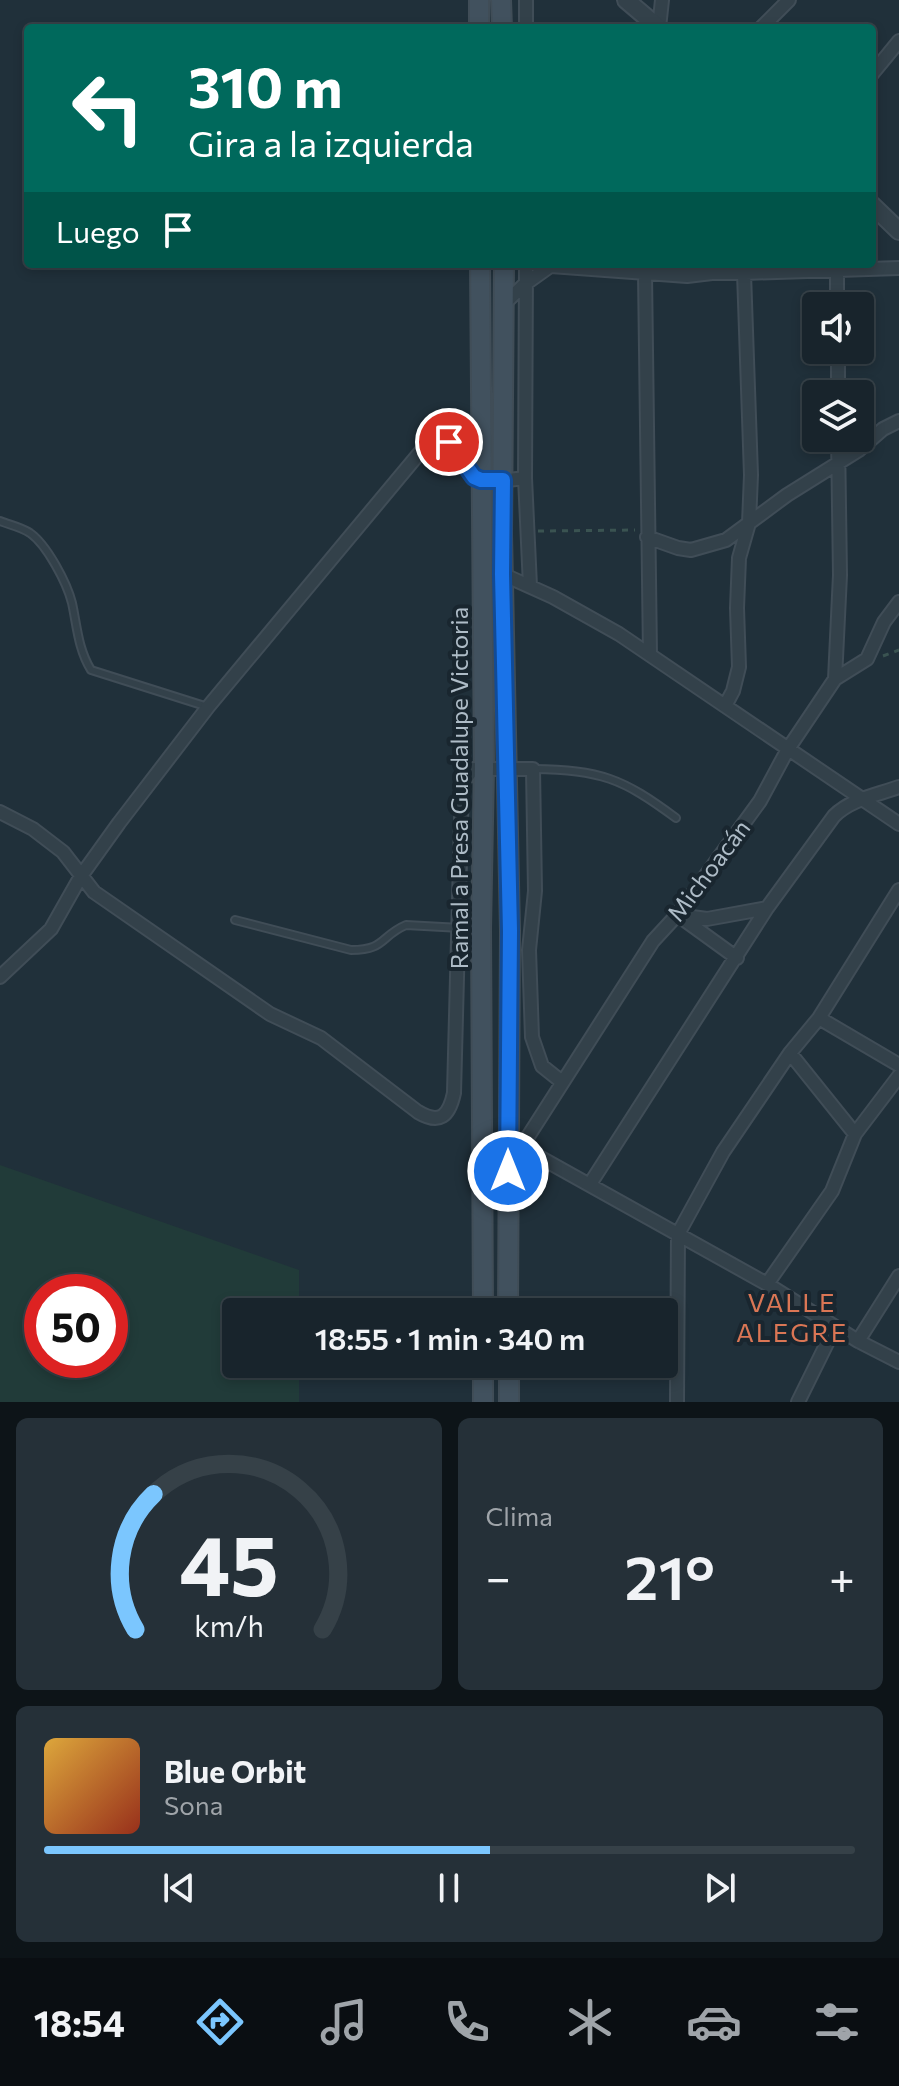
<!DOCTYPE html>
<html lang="es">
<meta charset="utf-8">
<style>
:root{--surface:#18242c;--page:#253038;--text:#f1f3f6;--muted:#9fa4a9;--line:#364148;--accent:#7bc6fe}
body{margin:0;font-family:Commissioner,sans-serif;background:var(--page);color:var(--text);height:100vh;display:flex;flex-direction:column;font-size:30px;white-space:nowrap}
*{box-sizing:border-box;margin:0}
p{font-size:26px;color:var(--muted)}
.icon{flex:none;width:44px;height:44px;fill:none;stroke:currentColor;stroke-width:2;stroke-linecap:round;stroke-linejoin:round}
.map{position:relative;height:1402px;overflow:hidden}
.side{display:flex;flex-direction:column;gap:16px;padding:16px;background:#0d1418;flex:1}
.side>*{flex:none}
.top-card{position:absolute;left:24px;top:24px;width:852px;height:244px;border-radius:8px;box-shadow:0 4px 12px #0003,0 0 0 2px var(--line);background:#00695c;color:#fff;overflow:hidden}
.fabs{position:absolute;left:802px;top:292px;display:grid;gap:16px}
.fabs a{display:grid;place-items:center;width:72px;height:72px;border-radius:8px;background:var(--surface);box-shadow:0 4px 12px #0003,0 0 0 2px var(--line);font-size:40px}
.speed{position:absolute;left:24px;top:1274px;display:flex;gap:16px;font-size:40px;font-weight:700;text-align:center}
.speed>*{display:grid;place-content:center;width:104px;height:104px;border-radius:50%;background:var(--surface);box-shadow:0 4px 12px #0003,0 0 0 2px var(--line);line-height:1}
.speed .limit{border:12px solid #d22;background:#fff;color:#111}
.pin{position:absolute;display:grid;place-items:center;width:68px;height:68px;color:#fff;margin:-34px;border:4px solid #fff;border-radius:50%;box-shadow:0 2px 8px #0007}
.me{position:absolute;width:88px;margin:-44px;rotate:0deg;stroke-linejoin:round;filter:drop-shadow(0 0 6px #0008)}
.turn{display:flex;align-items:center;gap:28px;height:168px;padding:0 32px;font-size:36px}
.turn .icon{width:104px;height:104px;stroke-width:2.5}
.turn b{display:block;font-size:56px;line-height:68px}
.then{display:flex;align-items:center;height:76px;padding:0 32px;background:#0003;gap:16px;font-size:30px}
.big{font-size:60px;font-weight:600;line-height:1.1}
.side .card{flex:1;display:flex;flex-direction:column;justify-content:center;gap:12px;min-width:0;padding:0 28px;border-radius:12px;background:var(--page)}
.side .dial{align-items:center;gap:0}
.dial svg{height:208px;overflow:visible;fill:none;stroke:var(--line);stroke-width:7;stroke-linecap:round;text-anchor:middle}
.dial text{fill:var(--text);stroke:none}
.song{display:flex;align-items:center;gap:24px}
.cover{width:96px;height:96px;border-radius:12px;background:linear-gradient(135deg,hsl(40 70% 55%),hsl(10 70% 35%))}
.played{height:8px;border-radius:4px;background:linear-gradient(90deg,var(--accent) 55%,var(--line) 55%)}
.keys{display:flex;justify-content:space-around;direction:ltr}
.heat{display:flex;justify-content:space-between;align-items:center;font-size:44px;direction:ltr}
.side .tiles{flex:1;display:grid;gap:16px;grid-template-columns:1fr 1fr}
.card:last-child{grid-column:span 2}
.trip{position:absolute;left:222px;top:1298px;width:456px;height:80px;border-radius:8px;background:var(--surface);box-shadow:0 4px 12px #0003,0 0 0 2px var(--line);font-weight:600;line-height:80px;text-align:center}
.menu{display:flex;height:128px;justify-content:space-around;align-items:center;background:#0a0e12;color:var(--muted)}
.menu .icon{width:56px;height:56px}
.menu .on{color:var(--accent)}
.menu b{font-size:36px;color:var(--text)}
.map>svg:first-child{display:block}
</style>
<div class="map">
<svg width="899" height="1402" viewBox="0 0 899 1402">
<rect width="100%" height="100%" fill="#20303a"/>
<path fill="#213b39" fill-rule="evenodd" d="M 0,1165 L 299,1270 L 299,1312 L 236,1312 L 236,1364 L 299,1364 L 299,1402 L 0,1402 ZM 42,1292 L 110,1292 L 110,1360 L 42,1360 Z"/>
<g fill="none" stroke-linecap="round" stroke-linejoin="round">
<defs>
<path id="service" d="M 0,521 C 10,525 21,527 30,533 C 47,545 67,583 72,603 C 77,626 78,649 91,670 L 208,707
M 533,769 C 601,770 622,778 676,818
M 235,920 L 351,950 C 386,950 380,936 406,925 L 479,929"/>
<path id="minor" d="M 526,28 L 526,0
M 659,28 L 662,0
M 761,28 L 789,0
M 872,74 L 899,41
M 526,264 L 525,478 L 530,586
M 551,266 L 687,276 L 712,273 L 744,273 L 751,475 L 749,523 L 739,558 L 737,608 L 739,667 L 733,691 L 725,706
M 837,271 L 837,306
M 744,273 L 899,268
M 645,274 L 650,655
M 504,304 L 525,284 L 553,264
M 838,350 L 838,394
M 647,537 L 678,548 L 691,550 L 726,540 L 787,495 L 859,450 L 883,429 L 899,421
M 502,574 L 553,597 L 619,634 L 899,824
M 835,679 L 840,575 L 838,438
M 0,812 L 33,829 L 63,852 L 94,892 L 270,1014 L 321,1038 L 418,1112 C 440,1125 449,1116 454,1093 L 462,784 L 473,769 L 533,769 L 535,891 L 529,950 L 532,1037 L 542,1066 L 562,1082
M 677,915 L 707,919 L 767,908
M 679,916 L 737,958
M 0,977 L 51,929 L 81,876 L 119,823 L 208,707 L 422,450 L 441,440 L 449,442 L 474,477 C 490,483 509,480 525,478
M 819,1018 L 899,1065
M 790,1053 L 855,1134
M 516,1144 L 767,1284 L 858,1341 L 899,1362
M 522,1146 L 653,941 L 677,915 L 760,801 L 788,749 L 835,679 L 867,659 L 884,622 L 899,602
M 590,1184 L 767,908 L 834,816 C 851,799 877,795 899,787
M 767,1284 L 832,1191 L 855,1134 L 899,1076
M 858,1341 L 899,1276
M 677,1402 L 678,1234 L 723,1152 L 790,1053 L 819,1018 L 899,890
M 798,1402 L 835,1327"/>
<path id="tertiary" d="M 626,0 L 659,28
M 872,205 L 899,231"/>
<path id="secondary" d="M 479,0 L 479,28
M 501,0 L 502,28
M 480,264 L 484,767 L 481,929 L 483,1312
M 504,264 L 502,534 L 510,931 L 508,1312
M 483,1364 L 483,1402
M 509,1364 L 509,1402"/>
</defs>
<use href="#service" stroke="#404d57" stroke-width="10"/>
<use href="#minor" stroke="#404d57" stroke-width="16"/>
<use href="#tertiary" stroke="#404d57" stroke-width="20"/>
<use href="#secondary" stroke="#404d57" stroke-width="22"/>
<path stroke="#3a5351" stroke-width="3" stroke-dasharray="6 6" stroke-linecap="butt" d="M 538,531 L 635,530
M 883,656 L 899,650"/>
<use href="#service" stroke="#33414a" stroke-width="6"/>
<use href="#minor" stroke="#33414a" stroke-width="12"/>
<use href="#tertiary" stroke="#33414a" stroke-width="16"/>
<use href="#secondary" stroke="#41515e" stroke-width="18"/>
</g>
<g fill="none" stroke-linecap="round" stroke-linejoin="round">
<defs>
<path id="route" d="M 449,442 L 474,477 L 481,480 L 503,480 L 502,574 L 510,931 L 508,1171"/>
</defs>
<use href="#route" stroke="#114b97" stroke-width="20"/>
<use href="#route" stroke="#1a73e8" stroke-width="14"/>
</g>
<g text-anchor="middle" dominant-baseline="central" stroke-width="8" stroke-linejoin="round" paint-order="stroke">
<g font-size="24" fill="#aebcc7" stroke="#19262f">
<text transform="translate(458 788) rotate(-90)">Ramal a Presa Guadalupe Victoria</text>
<text transform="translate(708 870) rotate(-53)">Michoacán</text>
</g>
<g font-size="26" letter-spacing="2" fill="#da7655" stroke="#19262f">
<text x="792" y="1301">VALLE<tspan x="792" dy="30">ALEGRE</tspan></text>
</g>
</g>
</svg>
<div class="fabs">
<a><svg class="icon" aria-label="sound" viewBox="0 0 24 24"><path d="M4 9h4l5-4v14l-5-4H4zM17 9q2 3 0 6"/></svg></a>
<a><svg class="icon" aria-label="layers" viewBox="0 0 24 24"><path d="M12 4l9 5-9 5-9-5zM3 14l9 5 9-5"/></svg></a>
</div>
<div class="speed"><div class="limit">50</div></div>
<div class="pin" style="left:449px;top:442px;background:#d93025"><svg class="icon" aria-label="arrive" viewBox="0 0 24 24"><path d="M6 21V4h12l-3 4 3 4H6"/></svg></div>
<svg class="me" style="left:508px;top:1171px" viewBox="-20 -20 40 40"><circle r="17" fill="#1a73e8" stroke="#fff" stroke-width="3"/><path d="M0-11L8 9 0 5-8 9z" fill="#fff"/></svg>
<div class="trip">18:55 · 1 min · 340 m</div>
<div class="top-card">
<div class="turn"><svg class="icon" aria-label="left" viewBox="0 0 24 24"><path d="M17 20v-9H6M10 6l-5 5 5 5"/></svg><div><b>310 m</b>Gira a la izquierda</div></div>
<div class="then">Luego<svg class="icon" aria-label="arrive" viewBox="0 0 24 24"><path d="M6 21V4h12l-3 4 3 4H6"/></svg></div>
</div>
</div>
<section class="side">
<div class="tiles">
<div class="card dial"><svg viewBox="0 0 100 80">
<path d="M14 69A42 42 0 1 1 86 69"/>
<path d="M14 69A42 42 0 0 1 21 17" stroke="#7bc6fe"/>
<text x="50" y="56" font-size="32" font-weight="700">45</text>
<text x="50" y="72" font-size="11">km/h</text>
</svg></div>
<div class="card"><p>Clima</p>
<div class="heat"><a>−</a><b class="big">21°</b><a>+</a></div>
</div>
<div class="card">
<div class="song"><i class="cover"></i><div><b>Blue Orbit</b><p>Sona</p></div></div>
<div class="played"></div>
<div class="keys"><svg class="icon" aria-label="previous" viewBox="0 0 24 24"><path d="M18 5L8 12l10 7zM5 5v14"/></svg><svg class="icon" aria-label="pause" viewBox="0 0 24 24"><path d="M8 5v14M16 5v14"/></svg><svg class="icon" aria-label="next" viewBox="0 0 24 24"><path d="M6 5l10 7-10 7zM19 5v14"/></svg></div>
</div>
</div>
</section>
<nav class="menu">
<b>18:54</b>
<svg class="icon on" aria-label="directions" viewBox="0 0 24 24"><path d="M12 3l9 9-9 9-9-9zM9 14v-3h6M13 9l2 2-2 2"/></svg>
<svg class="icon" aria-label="music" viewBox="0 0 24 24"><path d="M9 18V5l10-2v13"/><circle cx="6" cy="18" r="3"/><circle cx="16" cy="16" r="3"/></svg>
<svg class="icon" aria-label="phone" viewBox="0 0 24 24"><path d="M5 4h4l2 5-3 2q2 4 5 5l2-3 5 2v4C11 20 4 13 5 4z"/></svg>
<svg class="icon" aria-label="climate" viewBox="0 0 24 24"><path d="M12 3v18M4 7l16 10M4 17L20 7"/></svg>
<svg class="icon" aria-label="car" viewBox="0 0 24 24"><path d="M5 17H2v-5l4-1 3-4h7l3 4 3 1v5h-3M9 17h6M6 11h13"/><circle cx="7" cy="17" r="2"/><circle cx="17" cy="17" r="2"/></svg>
<svg class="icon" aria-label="filters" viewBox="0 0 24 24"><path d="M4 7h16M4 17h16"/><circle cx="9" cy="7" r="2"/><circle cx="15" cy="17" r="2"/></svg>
</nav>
